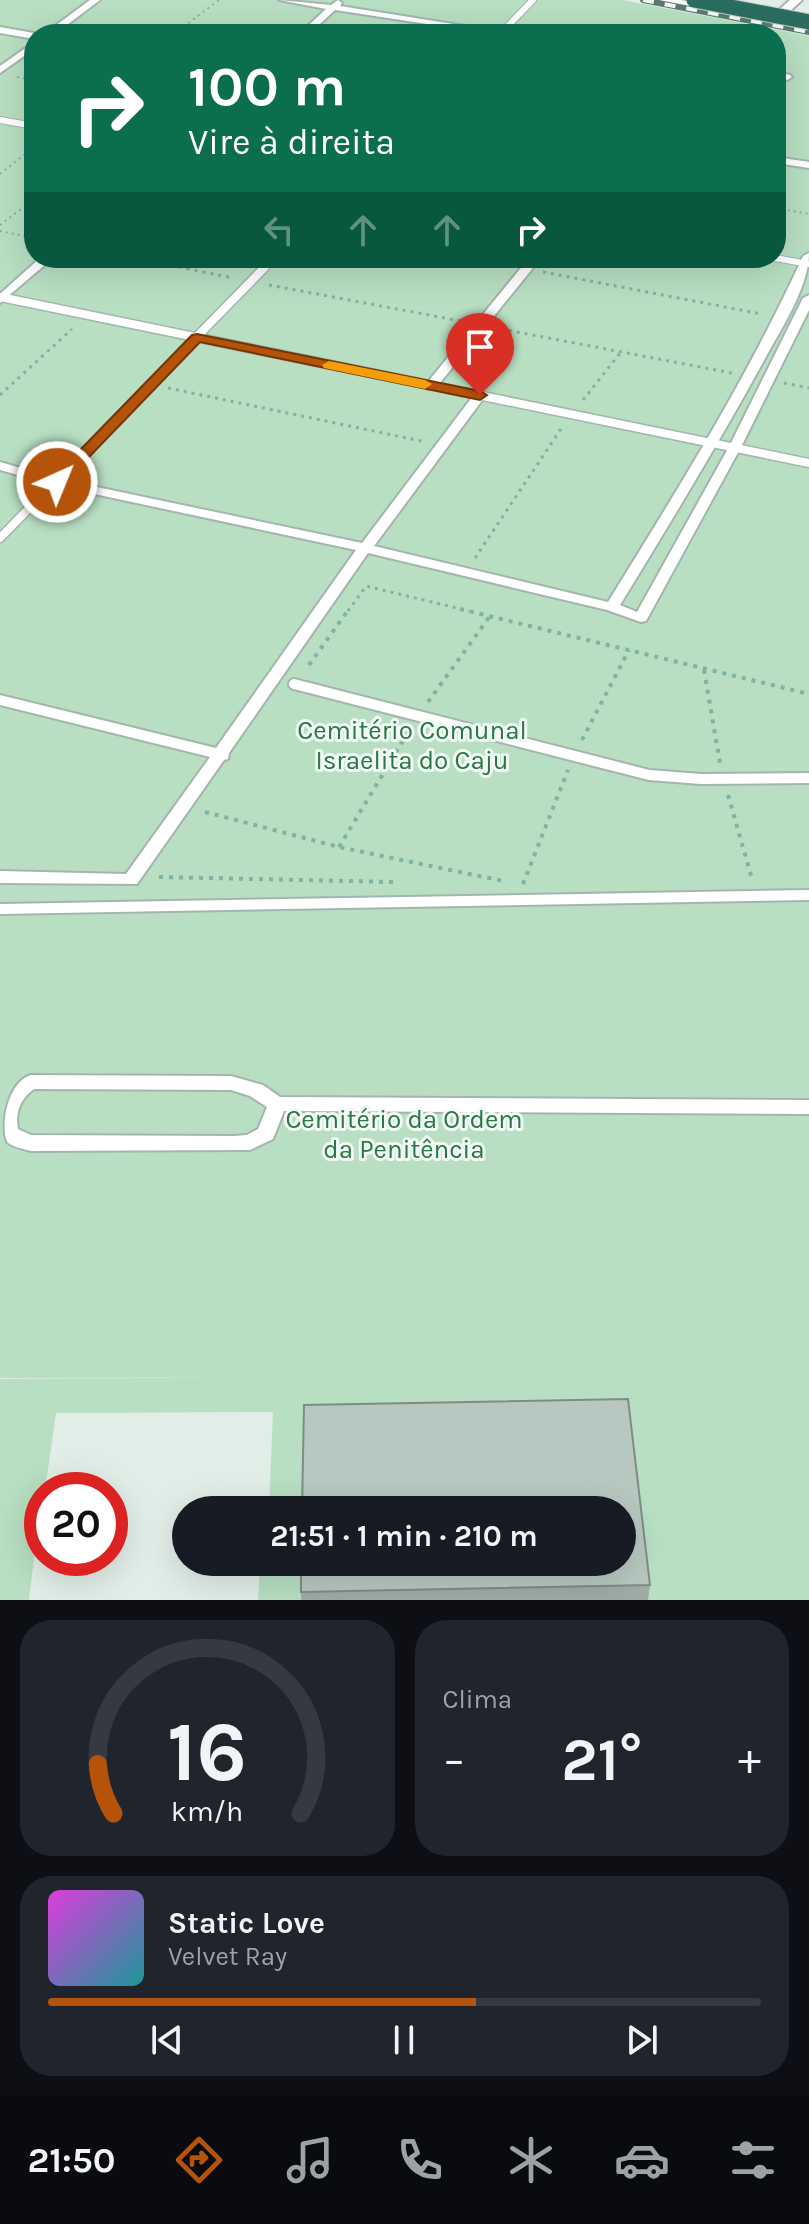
<!DOCTYPE html>
<html lang="pt">
<meta charset="utf-8">
<style>
:root{--surface:#171b24;--page:#20242c;--text:#f1f3f6;--muted:#9ea1a6;--line:#363941;--accent:#b45309}
body{margin:0;font-family:Karla,sans-serif;background:var(--page);color:var(--text);height:100vh;display:flex;flex-direction:column;font-size:30px;white-space:nowrap}
*{box-sizing:border-box;margin:0}
p{font-size:26px;color:var(--muted)}
.icon{flex:none;width:44px;height:44px;fill:none;stroke:currentColor;stroke-width:2;stroke-linecap:round;stroke-linejoin:round}
.map{position:relative;height:1600px;overflow:hidden}
.details{display:flex;flex-direction:column;gap:20px;padding:20px;background:#0d0f14;flex:1}
.details>*{flex:none}
.banner{position:absolute;left:24px;top:24px;width:762px;height:244px;border-radius:32px;box-shadow:0 8px 32px #0002;background:#0b6e4f;color:#fff;overflow:hidden}
.speed{position:absolute;left:24px;top:1472px;display:flex;gap:16px;font-size:40px;font-weight:700;text-align:center}
.speed>*{display:grid;place-content:center;width:104px;height:104px;border-radius:50%;background:var(--surface);box-shadow:0 8px 32px #0002;line-height:1}
.speed .limit{border:12px solid #d22;background:#fff;color:#111}
.pin{position:absolute;display:grid;place-items:center;width:68px;height:68px;color:#fff;margin:-82px -34px;border-radius:50% 50% 50% 0;rotate:-45deg;box-shadow:0 0 8px #0007}
.pin .icon{rotate:45deg}
.me{position:absolute;width:88px;margin:-44px;rotate:44deg;stroke-linejoin:round;filter:drop-shadow(0 0 6px #0008)}
.turn{display:flex;align-items:center;gap:28px;height:168px;padding:0 32px;font-size:36px}
.turn .icon{width:104px;height:104px;stroke-width:2.5}
.turn b{display:block;font-size:56px;line-height:68px}
.lanes{display:flex;align-items:center;height:76px;padding:0 32px;background:#0003;justify-content:center;gap:40px;direction:ltr}
.lanes .off{opacity:.35}
.big{font-size:60px;font-weight:700;line-height:1.1}
.details .tile{flex:1;display:flex;flex-direction:column;justify-content:center;gap:12px;min-width:0;padding:0 28px;border-radius:32px;background:var(--page)}
.details .dial{align-items:center;gap:0}
.dial svg{height:208px;overflow:visible;fill:none;stroke:var(--line);stroke-width:7;stroke-linecap:round;text-anchor:middle}
.dial text{fill:var(--text);stroke:none}
.song{display:flex;align-items:center;gap:24px}
.cover{width:96px;height:96px;border-radius:12px;background:linear-gradient(135deg,hsl(300 70% 55%),hsl(180 70% 35%))}
.played{height:8px;border-radius:4px;background:linear-gradient(90deg,var(--accent) 60%,var(--line) 60%)}
.keys{display:flex;justify-content:space-around;direction:ltr}
.heat{display:flex;justify-content:space-between;align-items:center;font-size:44px;direction:ltr}
.details .tiles{flex:1;display:grid;gap:20px;grid-template-columns:1fr 1fr}
.tile:last-child{grid-column:span 2}
.trip{position:absolute;left:172px;top:1496px;width:464px;height:80px;border-radius:40px;background:var(--surface);box-shadow:0 8px 32px #0002;font-weight:700;line-height:80px;text-align:center}
.tabs{display:flex;height:128px;justify-content:space-around;align-items:center;background:#090b0e;color:var(--muted)}
.tabs .icon{width:56px;height:56px}
.tabs .active{color:var(--accent)}
.tabs b{font-size:36px;color:var(--text)}
.map>svg:first-child{display:block}
</style>
<div class="map">
<svg width="809" height="1600" viewBox="0 0 809 1600">
<rect width="100%" height="100%" fill="#e1ede7"/>
<path fill="#b8dfc2" fill-rule="evenodd" d="M 0,0 L 622,0 L 809,36 L 809,1600 L 646,1600 L 625,1422 L 304,1510 L 269,1510 L 273,1412 L 56,1413 L 45,1490 L 42,1490 L 29,1600 L 0,1600 L 0,1379 L 307,1377 L 0,1378 ZM 34,34 L 776,34 L 776,258 L 34,258 Z
M 227,1562 L 303,1562 L 303,1600 L 258,1600 L 260,1565 L 227,1565 Z"/>
<g fill="none" stroke-linecap="round" stroke-linejoin="round">
<defs>
<path id="service-far2" d="M 500,34 L 533,0
M 0,120 L 34,126
M 775,258 L 809,264
M 263,269 L 274,258"/>
<path id="service-far1" d="M 0,297 L 809,463
M 0,538 L 265,267"/>
<path id="service" d="M 294,684 L 649,775 L 701,779 L 809,778
M 0,909 L 809,895"/>
<path id="pedestrian" d="M 90,0 L 100,0 L 55,34 L 44,34 Z
M 279,0 L 331,5 L 338,0 L 342,3 L 340,6 L 516,34 L 493,34 L 335,10 L 309,34 L 299,34 L 326,9 Z
M 0,27 L 34,33 L 37,34 L 34,34 L 34,39 L 0,33 Z
M 34,42 L 34,49 L 0,73 L 0,66 Z
M 776,72 L 790,75 L 792,77 L 787,80 L 776,78 Z
M 776,157 L 809,162 L 809,168 L 776,163 Z
M 809,253 C 809,288 779,332 762,364 C 717,446 669,525 620,605 L 637,612 L 729,447 L 803,298 L 809,295 L 809,310 L 741,447 L 646,621 L 641,622 L 607,610 L 368,553 L 229,753 L 228,759 L 224,760 L 137,884 L 0,883 L 0,871 L 126,874 L 210,757 L 0,705 L 0,695 L 216,748 L 356,550 L 57,486 L 0,470 L 0,462 L 59,479 L 362,543 L 476,392 L 480,391 L 486,395 L 374,546 L 608,602 C 678,489 748,377 803,256 Z
M 40,258 L 53,258 L 0,303 L 0,294 Z
M 529,258 L 541,258 L 435,389 L 427,389 L 427,383 Z
M 31,1075 L 231,1076 L 263,1085 L 280,1097 L 809,1100 L 809,1114 L 284,1111 L 273,1139 L 250,1150 L 31,1151 C 23,1149 13,1147 7,1142 C 0,1124 8,1082 31,1075 ZM 34,1089 L 231,1090 L 250,1096 L 267,1107 L 258,1129 L 247,1135 L 234,1136 L 31,1135 L 18,1129 C 15,1113 20,1099 34,1089 Z"/>
<path id="minor" d="M 657,0 L 681,0 L 719,9 L 713,12 Z
M 790,0 L 802,0 L 777,23 L 758,19 L 764,16 L 771,17 Z"/>
</defs>
<use href="#service-far2" stroke="#a3b5ae" stroke-width="8"/>
<use href="#service-far1" stroke="#a3b5ae" stroke-width="11"/>
<use href="#service" stroke="#a3b5ae" stroke-width="14"/>
<use href="#pedestrian" stroke="#a3b5ae" stroke-width="4"/>
<use href="#minor" stroke="#a3b5ae" stroke-width="4"/>
<path stroke="#7fb3a2" stroke-width="2" stroke-dasharray="2 4" stroke-linecap="butt" d="M 174,34 L 219,0
M 17,77 L 34,80
M 0,174 L 34,147
M 776,208 L 809,214
M 0,225 L 34,199
M 0,231 L 34,238
M 133,258 L 189,269
M 466,258 L 507,266"/>
<path stroke="#7fb3a2" stroke-width="3" stroke-dasharray="3 5" stroke-linecap="butt" d="M 179,267 L 233,278
M 543,272 L 762,314
M 269,285 L 461,321
M 501,329 L 732,373
M 784,383 L 809,388
M 168,388 L 426,442
M 0,395 L 72,329
M 583,400 L 621,352
M 475,558 L 561,429
M 348,611 L 366,586 L 469,611"/>
<path stroke="#7fb3a2" stroke-width="4" stroke-dasharray="4 6" stroke-linecap="butt" d="M 460,609 L 809,694
M 309,665 L 349,609
M 704,670 L 720,763
M 428,702 L 490,616
M 582,740 L 629,650
M 728,795 L 752,879
M 205,812 L 339,847 L 503,881
M 339,847 L 410,729
M 159,877 L 396,882
M 523,884 L 568,770"/>
<use href="#service-far2" stroke="#fff" stroke-width="6"/>
<use href="#service-far1" stroke="#fff" stroke-width="8"/>
<use href="#service" stroke="#fff" stroke-width="10"/>
<use href="#pedestrian" fill="#fff" fill-rule="evenodd"/>
<use href="#minor" fill="#fff" fill-rule="evenodd"/>
<defs>
<path id="rail" d="M 643,0 L 809,32"/>
</defs>
<use href="#rail" stroke="#5a7a71" stroke-width="6"/>
<use href="#rail" stroke="#f2f9f5" stroke-width="4" stroke-dasharray="11" stroke-linecap="butt"/>
<defs>
<path id="motorway-bridge" d="M 694,0 L 809,22"/>
</defs>
<use href="#motorway-bridge" stroke="#c1c9c7" stroke-width="17" stroke-linecap="butt"/>
<use href="#motorway-bridge" stroke="#2a6d5e" stroke-width="15"/>
</g>
<path fill="#9daca5" d="M 650,1585 L 648,1600 L 301,1600 L 301,1592 Z"/>
<path fill="#b6c8c0" stroke="#7f8c86" stroke-width="2" d="M 628,1399 L 650,1585 L 301,1592 L 301,1562 L 622,1562 L 622,1510 L 302,1510 L 304,1405 Z"/>
<path fill="#b45309" stroke="#753606" stroke-width="2" d="M 197,334 L 480,391 L 487,395 L 480,400 L 200,342 L 62,485 L 52,485 L 52,479 L 192,335 Z"/>
<path fill="#f59e0b" d="M 329,361 L 425,380 L 432,384 L 425,389 L 324,368 L 322,365 Z"/>
<g text-anchor="middle" dominant-baseline="central" stroke-width="6" stroke-linejoin="round" paint-order="stroke">
<g font-size="26" fill="#277845" stroke="#f2f9f5">
<text x="412" y="730">Cemitério Comunal<tspan x="412" dy="30">Israelita do Caju</tspan></text>
<text x="404" y="1119">Cemitério da Ordem<tspan x="404" dy="30">da Penitência</tspan></text>
</g>
</g>
</svg>
<div class="speed"><div class="limit">20</div></div>
<div class="pin" style="left:480px;top:395px;background:#d93025"><svg class="icon" aria-label="arrive" viewBox="0 0 24 24"><path d="M6 21V4h12l-3 4 3 4H6"/></svg></div>
<svg class="me" style="left:57px;top:482px" viewBox="-20 -20 40 40"><circle r="17" fill="#b45309" stroke="#fff" stroke-width="3"/><path d="M0-11L8 9 0 5-8 9z" fill="#fff"/></svg>
<div class="trip">21:51 · 1 min · 210 m</div>
<div class="banner">
<div class="turn"><svg class="icon" aria-label="right" viewBox="0 0 24 24"><path d="M7 20v-9h11M14 6l5 5-5 5"/></svg><div><b>100 m</b>Vire à direita</div></div>
<div class="lanes"><svg class="icon off" aria-label="left" viewBox="0 0 24 24"><path d="M17 20v-9H6M10 6l-5 5 5 5"/></svg><svg class="icon off" aria-label="ahead" viewBox="0 0 24 24"><path d="M12 20V5M6 11l6-6 6 6"/></svg><svg class="icon off" aria-label="ahead" viewBox="0 0 24 24"><path d="M12 20V5M6 11l6-6 6 6"/></svg><svg class="icon" aria-label="right" viewBox="0 0 24 24"><path d="M7 20v-9h11M14 6l5 5-5 5"/></svg></div>
</div>
</div>
<section class="details">
<div class="tiles">
<div class="tile dial"><svg viewBox="0 0 100 80">
<path d="M14 69A42 42 0 1 1 86 69"/>
<path d="M14 69A42 42 0 0 1 8 50" stroke="#b45309"/>
<text x="50" y="56" font-size="32" font-weight="700">16</text>
<text x="50" y="72" font-size="11">km/h</text>
</svg></div>
<div class="tile"><p>Clima</p>
<div class="heat"><a>−</a><b class="big">21°</b><a>+</a></div>
</div>
<div class="tile">
<div class="song"><i class="cover"></i><div><b>Static Love</b><p>Velvet Ray</p></div></div>
<div class="played"></div>
<div class="keys"><svg class="icon" aria-label="previous" viewBox="0 0 24 24"><path d="M18 5L8 12l10 7zM5 5v14"/></svg><svg class="icon" aria-label="pause" viewBox="0 0 24 24"><path d="M8 5v14M16 5v14"/></svg><svg class="icon" aria-label="next" viewBox="0 0 24 24"><path d="M6 5l10 7-10 7zM19 5v14"/></svg></div>
</div>
</div>
</section>
<nav class="tabs">
<b>21:50</b>
<svg class="icon active" aria-label="directions" viewBox="0 0 24 24"><path d="M12 3l9 9-9 9-9-9zM9 14v-3h6M13 9l2 2-2 2"/></svg>
<svg class="icon" aria-label="music" viewBox="0 0 24 24"><path d="M9 18V5l10-2v13"/><circle cx="6" cy="18" r="3"/><circle cx="16" cy="16" r="3"/></svg>
<svg class="icon" aria-label="phone" viewBox="0 0 24 24"><path d="M5 4h4l2 5-3 2q2 4 5 5l2-3 5 2v4C11 20 4 13 5 4z"/></svg>
<svg class="icon" aria-label="climate" viewBox="0 0 24 24"><path d="M12 3v18M4 7l16 10M4 17L20 7"/></svg>
<svg class="icon" aria-label="car" viewBox="0 0 24 24"><path d="M5 17H2v-5l4-1 3-4h7l3 4 3 1v5h-3M9 17h6M6 11h13"/><circle cx="7" cy="17" r="2"/><circle cx="17" cy="17" r="2"/></svg>
<svg class="icon" aria-label="filters" viewBox="0 0 24 24"><path d="M4 7h16M4 17h16"/><circle cx="9" cy="7" r="2"/><circle cx="15" cy="17" r="2"/></svg>
</nav>
